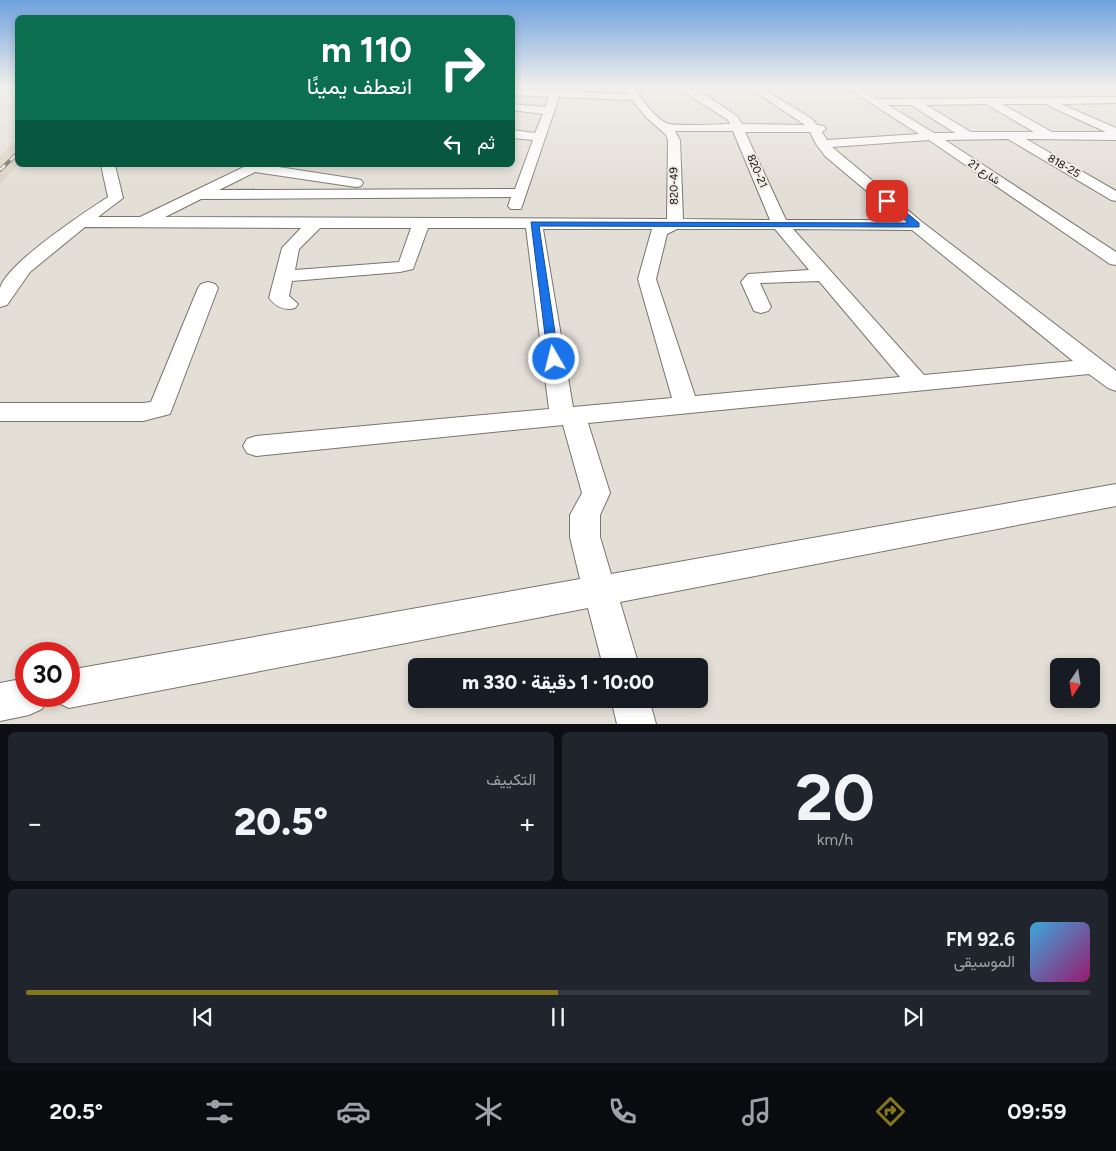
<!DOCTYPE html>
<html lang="ar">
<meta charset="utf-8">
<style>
:root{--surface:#171b24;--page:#20242c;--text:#f1f3f6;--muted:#9ea1a6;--line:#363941;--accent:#847619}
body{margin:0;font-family:Figtree,Vazirmatn,sans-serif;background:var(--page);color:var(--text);direction:rtl;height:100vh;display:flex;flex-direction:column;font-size:19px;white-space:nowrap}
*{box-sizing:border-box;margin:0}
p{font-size:16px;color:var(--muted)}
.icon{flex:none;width:28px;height:28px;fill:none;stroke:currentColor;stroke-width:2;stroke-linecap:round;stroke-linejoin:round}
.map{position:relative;height:724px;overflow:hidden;direction:ltr}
.panel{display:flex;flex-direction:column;gap:8px;padding:8px;background:#0d0f14;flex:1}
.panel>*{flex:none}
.hud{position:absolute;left:15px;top:15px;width:500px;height:152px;border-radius:8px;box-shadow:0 2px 8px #0003;direction:rtl;background:#0b6e4f;color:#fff;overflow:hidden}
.needle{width:32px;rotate:192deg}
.buttons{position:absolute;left:1050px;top:658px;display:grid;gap:10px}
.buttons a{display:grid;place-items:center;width:50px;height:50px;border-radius:8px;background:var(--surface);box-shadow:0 2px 8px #0003;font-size:25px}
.speed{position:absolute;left:15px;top:642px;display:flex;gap:10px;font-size:25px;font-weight:700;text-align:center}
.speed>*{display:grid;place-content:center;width:65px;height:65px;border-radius:50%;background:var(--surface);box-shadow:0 2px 8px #0003;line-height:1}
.speed .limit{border:8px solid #d22;background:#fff;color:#111}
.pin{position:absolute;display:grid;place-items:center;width:42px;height:42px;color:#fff;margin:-21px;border-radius:10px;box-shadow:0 2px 8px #0006}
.me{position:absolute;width:55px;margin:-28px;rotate:352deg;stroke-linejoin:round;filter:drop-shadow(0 0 4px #0008)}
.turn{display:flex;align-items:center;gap:18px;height:105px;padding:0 20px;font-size:22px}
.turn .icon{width:65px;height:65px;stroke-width:2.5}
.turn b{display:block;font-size:35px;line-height:42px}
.then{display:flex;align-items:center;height:48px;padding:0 20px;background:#0003;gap:10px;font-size:19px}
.big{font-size:38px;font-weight:800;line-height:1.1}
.panel .widget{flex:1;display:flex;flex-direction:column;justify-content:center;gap:8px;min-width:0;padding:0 18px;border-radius:8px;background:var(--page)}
.panel .dial{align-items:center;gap:0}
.dial b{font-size:65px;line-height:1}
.song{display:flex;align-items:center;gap:15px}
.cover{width:60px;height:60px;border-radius:8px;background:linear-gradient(135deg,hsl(200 70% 55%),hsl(320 70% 35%))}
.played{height:5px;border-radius:2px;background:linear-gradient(90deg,var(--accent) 50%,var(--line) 50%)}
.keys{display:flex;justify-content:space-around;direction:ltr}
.heat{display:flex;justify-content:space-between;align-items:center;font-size:28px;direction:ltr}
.panel .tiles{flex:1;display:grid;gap:8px;grid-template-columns:1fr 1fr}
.widget:last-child{grid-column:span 2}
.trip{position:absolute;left:408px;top:658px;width:300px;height:50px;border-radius:8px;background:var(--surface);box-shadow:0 2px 8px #0003;font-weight:800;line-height:50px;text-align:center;direction:rtl}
.menu{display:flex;height:80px;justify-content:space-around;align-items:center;background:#090b0e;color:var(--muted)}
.menu .icon{width:35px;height:35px}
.menu .on{color:var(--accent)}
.menu b{font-size:22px;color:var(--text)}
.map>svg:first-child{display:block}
</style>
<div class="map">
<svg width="1116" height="724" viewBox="0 0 1116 724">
<rect width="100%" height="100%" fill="#e3ded6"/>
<path fill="#dad2c4" d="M 17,139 L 18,165 L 0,184 L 0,156 Z"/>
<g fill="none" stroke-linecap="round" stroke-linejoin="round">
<defs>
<path id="minor" d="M 625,87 L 635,87 C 641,99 653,116 666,123 C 674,127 718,124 730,124 L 728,120 L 676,87 L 688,87 L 710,98 L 737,116 L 742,124 L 805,125 L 748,87 L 760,87 L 812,119 L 817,125 L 824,126 L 826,129 L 822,132 L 827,140 L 919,134 L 846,87 L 858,87 L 878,99 L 1116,97 L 1116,103 L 1061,104 L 1116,128 L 1116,140 L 1026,139 L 1116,191 L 1116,201 L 1111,200 L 1008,139 L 945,140 L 1116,252 L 1116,265 L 1110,264 L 929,140 L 832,147 L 922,222 L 1116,371 L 1116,391 L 1108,388 L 1089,374 L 588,423 L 610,493 L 600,515 L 600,537 L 611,574 L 1116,484 L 1116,506 L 620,602 L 639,666 L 603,666 L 588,608 L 69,708 L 56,702 L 53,696 L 69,696 L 69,670 L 580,579 L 570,537 L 570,515 L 582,493 L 563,425 L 256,456 L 247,453 L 243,446 L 247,439 L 256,436 L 549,409 L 526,228 L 428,228 L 413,269 L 400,272 L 292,281 L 289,296 L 298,304 L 295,308 C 284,311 276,307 269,298 L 282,248 L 301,228 L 85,227 L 30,272 L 7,305 L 0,307 C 0,301 0,293 0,288 C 7,263 85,212 108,197 L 101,165 L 115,165 L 123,198 L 98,217 L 140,217 L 248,165 L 266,165 L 356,179 L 361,180 L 363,183 L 361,186 L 356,187 L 255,172 L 219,190 L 515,189 L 533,140 L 512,138 L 512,130 L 535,133 L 543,114 L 512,110 L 512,104 L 545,107 L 549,97 L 512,95 L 512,89 L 628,94 ZM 559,97 L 632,100 L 646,117 L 666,135 L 668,140 L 667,219 L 165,217 L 201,199 L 511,197 L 508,206 L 511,209 L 521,209 ZM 986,104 L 1034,132 L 971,132 L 926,105 ZM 1002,104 L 1048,104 L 1049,106 L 1106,132 L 1052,132 ZM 888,105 L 911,105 L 955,133 L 934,133 ZM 675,131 L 733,131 L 770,220 L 683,219 L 680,140 ZM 745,132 L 810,132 L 816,144 L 825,156 L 901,220 L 786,220 ZM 320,228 L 411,228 L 399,262 L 295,270 L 299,249 ZM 543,229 L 652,229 L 638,279 L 672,398 L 573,407 ZM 677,229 L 775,229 L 809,270 L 748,274 L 741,282 L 754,311 L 761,313 L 768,311 L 771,307 L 760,283 L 819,281 L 900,377 L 695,396 L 656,279 L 667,234 ZM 793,229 L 912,230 L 1073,361 L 924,375 Z
M 208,282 L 215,284 L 218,288 L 170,414 L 143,421 L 0,421 L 0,403 L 143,403 L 151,402 L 198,288 L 201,284 Z
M 26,678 L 26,696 L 48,696 L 42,709 L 29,715 L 0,721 L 0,683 Z
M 611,699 L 649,699 L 656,724 L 617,724 Z"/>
</defs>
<use href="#minor" stroke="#79756e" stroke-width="2"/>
<use href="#minor" fill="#fff" fill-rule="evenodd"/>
<defs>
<path id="rail" d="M 0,170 L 18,153"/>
</defs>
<use href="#rail" stroke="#6b6863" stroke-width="4"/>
<use href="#rail" stroke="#f0ebe3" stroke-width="2.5" stroke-dasharray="7" stroke-linecap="butt"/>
</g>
<linearGradient id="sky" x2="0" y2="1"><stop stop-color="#6ea1dd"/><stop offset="0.46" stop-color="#f2f0ed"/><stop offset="1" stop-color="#f2f0ed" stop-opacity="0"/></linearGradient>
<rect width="1116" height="188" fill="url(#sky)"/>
<path fill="#1a73e8" stroke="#114b97" d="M 885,199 L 890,199 L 919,223 L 919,227 L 539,226 L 559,359 L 554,362 L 548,359 L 531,222 L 908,223 L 885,202 Z"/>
<g text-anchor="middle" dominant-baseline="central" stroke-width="4" stroke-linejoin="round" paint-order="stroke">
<g font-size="11" fill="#0e0d0a" stroke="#f0ebe3">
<text transform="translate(1064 166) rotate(30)">818-25</text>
<text transform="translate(757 171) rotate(67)">820-21</text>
<text transform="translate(984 172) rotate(34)">شارع 21</text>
<text transform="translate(674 186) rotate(-91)">820-49</text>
</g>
</g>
</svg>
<div class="buttons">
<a><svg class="needle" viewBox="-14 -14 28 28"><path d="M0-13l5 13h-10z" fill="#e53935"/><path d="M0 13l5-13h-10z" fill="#9ea1a6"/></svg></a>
</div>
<div class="speed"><div class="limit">30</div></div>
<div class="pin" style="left:887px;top:201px;background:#d93025"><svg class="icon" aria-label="arrive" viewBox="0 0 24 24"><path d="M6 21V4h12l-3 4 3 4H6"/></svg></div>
<svg class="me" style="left:554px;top:359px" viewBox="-20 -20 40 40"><circle r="17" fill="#1a73e8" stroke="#fff" stroke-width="3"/><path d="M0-11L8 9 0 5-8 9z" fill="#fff"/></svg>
<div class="trip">10:00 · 1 دقيقة · 330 m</div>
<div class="hud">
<div class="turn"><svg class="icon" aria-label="right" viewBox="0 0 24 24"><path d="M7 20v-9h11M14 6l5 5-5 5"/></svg><div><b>110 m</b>انعطف يمينًا</div></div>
<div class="then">ثم<svg class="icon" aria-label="left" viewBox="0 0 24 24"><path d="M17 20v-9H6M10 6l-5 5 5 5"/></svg></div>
</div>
</div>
<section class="panel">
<div class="tiles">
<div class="widget dial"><b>20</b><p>km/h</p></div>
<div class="widget"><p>التكييف</p>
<div class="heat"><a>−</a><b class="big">20.5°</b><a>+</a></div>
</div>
<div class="widget">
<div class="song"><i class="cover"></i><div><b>92.6 FM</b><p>الموسيقى</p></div></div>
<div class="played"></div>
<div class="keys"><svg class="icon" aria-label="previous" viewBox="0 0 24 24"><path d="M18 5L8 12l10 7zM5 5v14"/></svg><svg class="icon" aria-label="pause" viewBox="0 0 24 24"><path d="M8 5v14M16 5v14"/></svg><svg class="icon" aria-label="next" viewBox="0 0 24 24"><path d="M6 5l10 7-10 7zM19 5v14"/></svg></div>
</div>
</div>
</section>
<nav class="menu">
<b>09:59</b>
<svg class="icon on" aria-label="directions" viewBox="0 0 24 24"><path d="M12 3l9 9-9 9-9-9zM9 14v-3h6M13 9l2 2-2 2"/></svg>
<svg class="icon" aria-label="music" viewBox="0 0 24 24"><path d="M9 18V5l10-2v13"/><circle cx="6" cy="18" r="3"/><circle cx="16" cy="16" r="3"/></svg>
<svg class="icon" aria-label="phone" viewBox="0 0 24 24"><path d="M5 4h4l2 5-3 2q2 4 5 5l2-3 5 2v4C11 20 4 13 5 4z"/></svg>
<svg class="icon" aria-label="climate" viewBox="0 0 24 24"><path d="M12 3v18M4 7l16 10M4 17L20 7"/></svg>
<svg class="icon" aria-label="car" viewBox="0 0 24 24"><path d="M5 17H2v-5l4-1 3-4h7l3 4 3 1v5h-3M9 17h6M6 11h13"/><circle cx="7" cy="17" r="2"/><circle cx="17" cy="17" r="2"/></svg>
<svg class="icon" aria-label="filters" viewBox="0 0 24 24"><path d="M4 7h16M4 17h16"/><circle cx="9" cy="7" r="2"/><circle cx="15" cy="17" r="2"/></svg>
<b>20.5°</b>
</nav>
